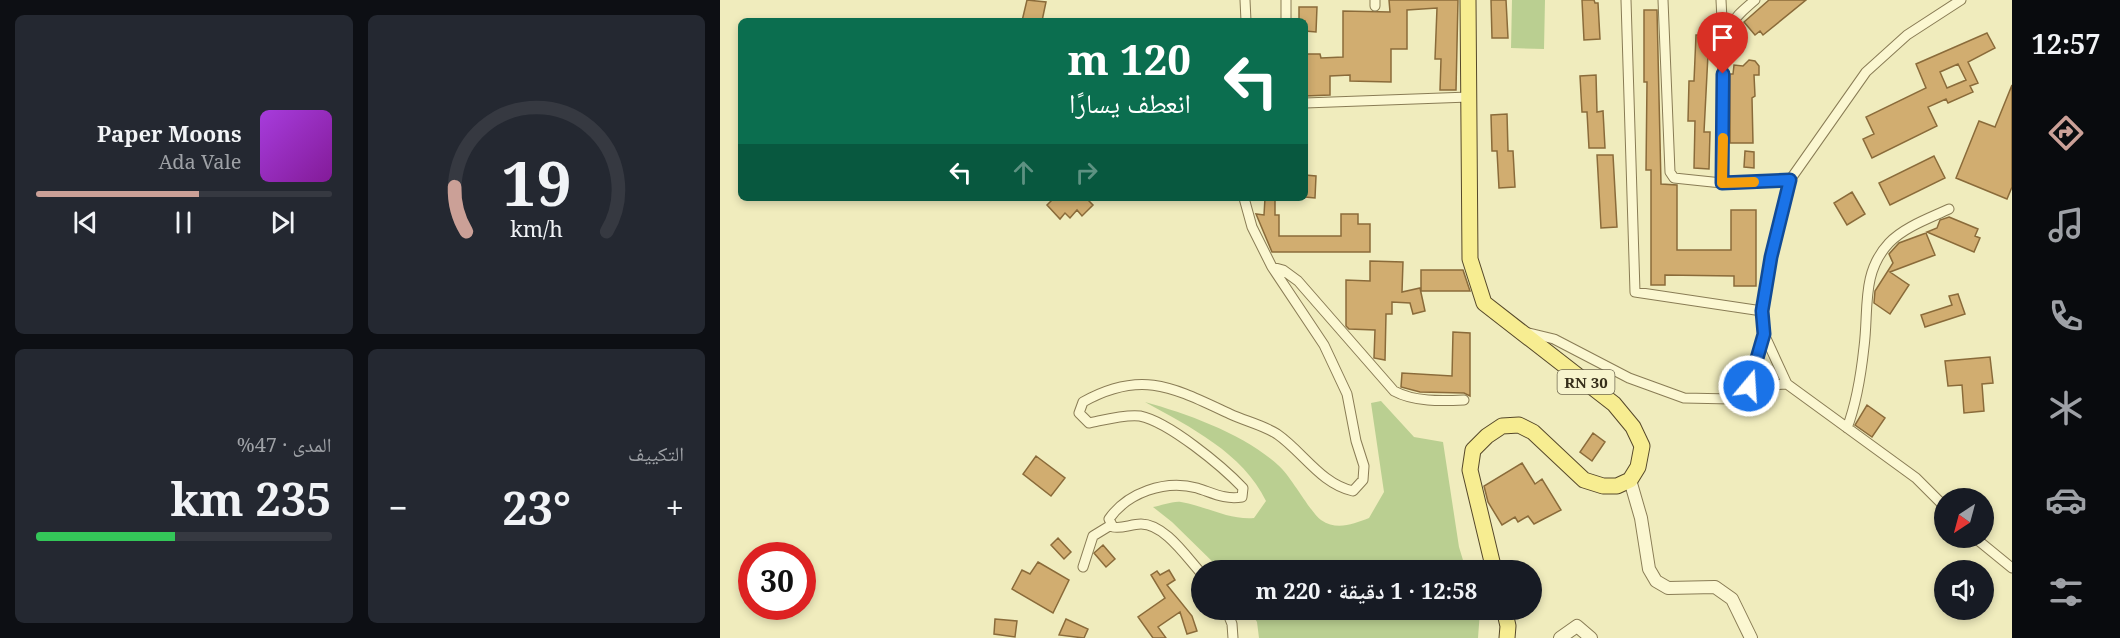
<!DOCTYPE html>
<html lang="ar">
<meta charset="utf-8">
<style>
:root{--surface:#171b24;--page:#242831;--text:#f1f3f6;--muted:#9ea1a6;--line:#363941;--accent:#cba097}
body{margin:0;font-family:"Noto Serif","Noto Naskh Arabic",serif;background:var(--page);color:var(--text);direction:rtl;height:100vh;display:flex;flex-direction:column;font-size:22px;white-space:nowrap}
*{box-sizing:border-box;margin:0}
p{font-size:20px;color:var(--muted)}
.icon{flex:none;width:33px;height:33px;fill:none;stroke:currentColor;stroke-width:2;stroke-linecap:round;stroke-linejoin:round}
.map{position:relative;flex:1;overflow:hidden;direction:ltr}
.drawer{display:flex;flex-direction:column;gap:15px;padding:15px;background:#0d0f14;width:720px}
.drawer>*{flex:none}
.top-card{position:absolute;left:18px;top:18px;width:570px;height:183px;border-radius:9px;box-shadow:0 3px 9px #0003;direction:rtl;background:#0b6e4f;color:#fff;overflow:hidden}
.needle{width:39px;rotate:216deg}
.controls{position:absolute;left:1214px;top:488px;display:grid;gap:12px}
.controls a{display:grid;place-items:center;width:60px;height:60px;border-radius:50%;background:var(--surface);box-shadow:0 3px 9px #0003;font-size:30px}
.speed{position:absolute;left:18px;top:542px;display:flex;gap:12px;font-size:30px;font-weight:700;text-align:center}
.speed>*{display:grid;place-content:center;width:78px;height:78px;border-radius:50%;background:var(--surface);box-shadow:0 3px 9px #0003;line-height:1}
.speed .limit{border:9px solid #d22;background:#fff;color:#111}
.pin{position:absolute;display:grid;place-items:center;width:51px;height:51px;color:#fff;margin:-62px -26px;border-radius:50% 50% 50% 0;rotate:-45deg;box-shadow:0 0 6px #0007}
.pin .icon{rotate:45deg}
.me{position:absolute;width:66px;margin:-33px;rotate:18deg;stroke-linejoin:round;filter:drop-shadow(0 0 4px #0008)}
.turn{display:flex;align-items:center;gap:21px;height:126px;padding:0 18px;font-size:27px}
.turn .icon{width:78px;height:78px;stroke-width:2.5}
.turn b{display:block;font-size:42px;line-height:51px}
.lanes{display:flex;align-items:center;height:57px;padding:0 18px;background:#0003;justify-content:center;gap:30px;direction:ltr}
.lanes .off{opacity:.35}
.big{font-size:45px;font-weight:700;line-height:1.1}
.drawer .card{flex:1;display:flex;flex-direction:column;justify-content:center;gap:9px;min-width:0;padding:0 21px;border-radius:9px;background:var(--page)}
.drawer .dial{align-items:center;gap:0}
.dial svg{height:156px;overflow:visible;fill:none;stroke:var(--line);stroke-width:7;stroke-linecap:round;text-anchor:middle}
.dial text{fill:var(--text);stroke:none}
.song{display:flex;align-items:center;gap:18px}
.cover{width:72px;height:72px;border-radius:9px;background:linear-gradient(135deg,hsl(280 70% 55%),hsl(290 70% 35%))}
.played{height:6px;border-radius:3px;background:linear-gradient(90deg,var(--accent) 55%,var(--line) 55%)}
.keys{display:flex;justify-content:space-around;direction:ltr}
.heat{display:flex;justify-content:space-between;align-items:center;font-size:33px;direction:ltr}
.charge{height:9px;border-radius:4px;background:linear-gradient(90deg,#34c759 47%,var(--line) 0)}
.drawer .tiles{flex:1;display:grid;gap:15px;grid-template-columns:repeat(2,1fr)}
.trip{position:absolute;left:471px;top:560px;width:351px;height:60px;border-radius:30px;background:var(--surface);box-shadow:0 3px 9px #0003;font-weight:700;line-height:60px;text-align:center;direction:rtl}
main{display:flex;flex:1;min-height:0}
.tab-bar{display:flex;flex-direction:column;width:108px;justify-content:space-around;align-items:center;background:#090b0e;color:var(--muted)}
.tab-bar .icon{width:42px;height:42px}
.tab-bar .selected{color:var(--accent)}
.tab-bar b{font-size:27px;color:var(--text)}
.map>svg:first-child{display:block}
</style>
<main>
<nav class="tab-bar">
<b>12:57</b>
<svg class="icon selected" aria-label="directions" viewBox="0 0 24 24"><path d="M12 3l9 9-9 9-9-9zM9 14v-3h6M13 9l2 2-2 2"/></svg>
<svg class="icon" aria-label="music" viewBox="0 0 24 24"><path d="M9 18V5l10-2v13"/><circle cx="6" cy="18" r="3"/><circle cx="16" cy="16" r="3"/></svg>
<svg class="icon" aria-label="phone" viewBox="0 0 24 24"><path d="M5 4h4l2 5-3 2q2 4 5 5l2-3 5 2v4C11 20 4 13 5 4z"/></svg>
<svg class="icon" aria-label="climate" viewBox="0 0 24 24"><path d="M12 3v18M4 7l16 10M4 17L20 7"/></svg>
<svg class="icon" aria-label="car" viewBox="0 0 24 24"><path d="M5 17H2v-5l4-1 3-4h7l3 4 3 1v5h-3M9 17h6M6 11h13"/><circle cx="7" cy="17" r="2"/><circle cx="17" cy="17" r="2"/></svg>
<svg class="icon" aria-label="filters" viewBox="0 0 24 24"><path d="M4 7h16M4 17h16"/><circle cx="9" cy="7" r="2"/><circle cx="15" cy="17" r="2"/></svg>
</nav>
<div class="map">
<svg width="1292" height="638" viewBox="0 0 1292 638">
<rect width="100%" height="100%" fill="#f0ecbd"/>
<path fill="#bacf91" d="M 792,0 L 825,0 L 824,49 L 791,48 Z
M 661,401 L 694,437 L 723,442 L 739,547 L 746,570 L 501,570 L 452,522 L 433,507 C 441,506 452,501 461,502 C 486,506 508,520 534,518 L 546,501 C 523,453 470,427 425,402 C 468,414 524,434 558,465 C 571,476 590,512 601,520 C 617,531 633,524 649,518 L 664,492 L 651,403 Z
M 529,609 L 759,609 L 760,611 L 758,638 L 539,638 L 537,622 Z"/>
<path fill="#d1ad70" stroke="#8a6b3a" stroke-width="1.5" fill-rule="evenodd" d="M 307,0 L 326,2 L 322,21 L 302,21 Z
M 669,0 L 738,0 L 736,90 L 720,90 L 721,59 L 715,59 L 717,8 L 687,10 L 687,49 L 671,49 L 671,82 L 630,81 L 630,75 L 610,76 L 610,95 L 585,96 L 585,54 L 600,54 L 601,58 L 623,57 L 623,11 L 670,12 Z
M 771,0 L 786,0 L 788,38 L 772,38 Z
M 862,0 L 874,0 L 875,3 L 878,3 L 880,39 L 864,40 Z
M 1049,0 L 1086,0 L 1043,35 L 1040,31 L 1035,35 L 1024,22 Z
M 579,7 L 597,7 L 596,32 L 585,31 L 585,21 L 579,21 Z
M 924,10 L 937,10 L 941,184 L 957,185 L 957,250 L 1011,250 L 1011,210 L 1036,210 L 1036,286 L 1014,286 L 1014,276 L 945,275 L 945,285 L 931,285 L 931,170 L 926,170 L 927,82 L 924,82 Z
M 1267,33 L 1275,48 L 1248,62 L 1258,83 L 1250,86 L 1253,92 L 1228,103 L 1226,99 L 1208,107 L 1217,126 L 1152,158 L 1143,139 L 1154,134 L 1146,117 L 1206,88 L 1196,64 ZM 1238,64 L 1246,80 L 1227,88 L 1220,72 Z
M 976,35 L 989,35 L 984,132 L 990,132 L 989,169 L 974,168 L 975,121 L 968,121 L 969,81 L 974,81 Z
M 1029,60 L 1035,61 L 1039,66 L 1039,75 L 1034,75 L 1035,96 L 1032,98 L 1033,143 L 1010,143 L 1010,74 L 1013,74 L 1014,65 L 1023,66 Z
M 876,75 L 877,112 L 883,111 L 885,148 L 869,148 L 867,112 L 862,112 L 860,76 Z
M 1292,85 L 1292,187 L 1287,199 L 1236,178 L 1259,121 L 1275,127 Z
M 787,114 L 788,151 L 793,151 L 795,187 L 779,188 L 777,151 L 772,151 L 771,115 Z
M 1025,151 L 1034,152 L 1034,168 L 1024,167 Z
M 877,155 L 893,155 L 897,227 L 881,228 Z
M 1214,156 L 1225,178 L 1170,205 L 1159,183 Z
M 585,175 L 596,176 L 595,198 L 585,197 Z
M 1132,192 L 1145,214 L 1127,225 L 1114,203 Z
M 334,198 L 366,198 L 373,205 L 362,216 L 357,210 L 350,218 L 345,213 L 340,219 L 327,205 Z
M 545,198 L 555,198 L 555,215 L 559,215 L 559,236 L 621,236 L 621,214 L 638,214 L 638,224 L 650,224 L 650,252 L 552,252 L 536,214 L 544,215 Z
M 1229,217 L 1258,229 L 1255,236 L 1260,238 L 1254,252 L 1207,232 L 1217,228 L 1220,220 Z
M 1206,233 L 1215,255 L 1170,272 L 1189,285 L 1170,314 L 1154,303 L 1155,291 L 1173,263 L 1169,254 L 1179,243 Z
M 650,261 L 683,262 L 682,292 L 700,288 L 705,311 L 693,314 L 690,303 L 672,302 L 672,314 L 666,314 L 665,360 L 654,358 L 655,330 L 629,329 L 626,326 L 626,280 L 650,281 Z
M 701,270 L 743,270 L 750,291 L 701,291 Z
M 1238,294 L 1245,314 L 1205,327 L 1201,315 L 1232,305 L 1229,296 Z
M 733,332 L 750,333 L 750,396 L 744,393 L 700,392 L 681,387 L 682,373 L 732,376 Z
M 1270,357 L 1273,383 L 1262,384 L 1264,411 L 1244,413 L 1242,385 L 1228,386 L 1225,361 Z
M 1147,405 L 1165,418 L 1152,437 L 1135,425 Z
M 873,433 L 885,442 L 872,461 L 860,452 Z
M 316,456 L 345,478 L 331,496 L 303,474 Z
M 802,463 L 815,484 L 822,479 L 841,510 L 814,524 L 808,516 L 798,522 L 795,517 L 782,525 L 768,502 L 764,486 Z
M 338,538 L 351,552 L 344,559 L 331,545 Z
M 383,545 L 395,559 L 386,567 L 374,553 Z
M 318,562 L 349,580 L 333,613 L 292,589 L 302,570 L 310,574 Z
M 449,570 L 455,580 L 447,585 L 472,616 L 477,631 L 467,634 L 460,612 L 438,627 L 446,638 L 433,638 L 418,617 L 445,598 L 431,575 L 437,571 L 440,575 Z
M 275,619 L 297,621 L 295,637 L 274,634 Z
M 346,619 L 368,629 L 364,638 L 339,635 Z"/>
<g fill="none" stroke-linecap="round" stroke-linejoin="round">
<defs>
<path id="minor" d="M 525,0 L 526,21
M 566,0 L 566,21
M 906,0 L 915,292 L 1042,311
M 943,0 L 950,172 L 954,178 L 1002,183 L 1070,180
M 1001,0 L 1003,40
M 655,6 L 655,0
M 585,103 L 749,97
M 1002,183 C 1003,149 997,54 1010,27 C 1015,16 1026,8 1035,0
M 552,267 L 563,270 L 578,281 L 674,391 C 694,402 721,401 744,400
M 805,332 L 834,339 L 909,378 L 964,398 L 1011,399 L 1027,389 L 1044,334 L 1042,311 L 1051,257 L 1070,180 L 1146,72 L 1187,35 L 1241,0
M 1067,384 L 1196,478 L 1224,506
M 1029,386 L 1067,384 L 1044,334
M 1127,428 C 1137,402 1141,375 1144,347 C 1149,309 1141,273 1169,243 C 1184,227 1210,218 1229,209
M 1254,537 L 1292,568
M 363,567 L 373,536 L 391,525
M 482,574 C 467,558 445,524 421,524 C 411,524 402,529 393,527 L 389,519 C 407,493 445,479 477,488 C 493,493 505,500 522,497 L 523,488 C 502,466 449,422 420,416 C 405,414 384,420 369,423 L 359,413 L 363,402 C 422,369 454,388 510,414 C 525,421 543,425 557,434 C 583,452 601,484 633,491 L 643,480 L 644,466 L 636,441 L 627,394 L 604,345 L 552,267 L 532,227 L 524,198
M 506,609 L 512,624 L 513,638"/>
<path id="tertiary" d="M 910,480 L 921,518 L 929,569 L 936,581 L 948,588 L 995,587 L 1012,599 L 1031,638
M 840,638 L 857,626 L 871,638"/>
<path id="primary" d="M 748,0 L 750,259 L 764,303 L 894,404 L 913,427 L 922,446 L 918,467 L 910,480 L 897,486 L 883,486 L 864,480 L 813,432 L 799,425 L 782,426 L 767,436 L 753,450 L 750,470 L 774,570
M 784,609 L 788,626 L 787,638"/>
</defs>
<use href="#minor" stroke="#897c55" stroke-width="11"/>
<use href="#tertiary" stroke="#897c55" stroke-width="14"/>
<use href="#primary" stroke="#56482a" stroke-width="17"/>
<use href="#minor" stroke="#fbf7d1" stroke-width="9"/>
<use href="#tertiary" stroke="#fbf7d1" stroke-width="12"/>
<use href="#primary" stroke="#f7ed91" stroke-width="15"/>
</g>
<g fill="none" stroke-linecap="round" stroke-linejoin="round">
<defs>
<path id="route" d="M 1003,74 L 1002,183 L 1070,180 L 1051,257 L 1042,311 L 1044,334 L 1029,386"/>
</defs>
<use href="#route" stroke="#114b97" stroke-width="15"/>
<use href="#route" stroke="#1a73e8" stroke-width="10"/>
<path stroke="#f59e0b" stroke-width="10" d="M 1003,138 L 1002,183 L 1034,182"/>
</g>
<g text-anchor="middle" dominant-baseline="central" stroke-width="6" stroke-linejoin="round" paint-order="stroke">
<rect fill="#f7f4cd" stroke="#716a50" stroke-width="1.5" x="837.5" y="370" width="57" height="24" rx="4.5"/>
<g font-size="15" font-weight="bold" fill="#372f1b">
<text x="866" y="382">RN 30</text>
</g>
</g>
</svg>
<div class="controls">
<a><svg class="needle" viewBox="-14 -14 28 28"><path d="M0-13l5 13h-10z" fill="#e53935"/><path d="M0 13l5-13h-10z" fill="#9ea1a6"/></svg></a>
<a><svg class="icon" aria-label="sound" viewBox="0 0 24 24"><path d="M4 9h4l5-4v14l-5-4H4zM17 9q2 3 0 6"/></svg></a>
</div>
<div class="speed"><div class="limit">30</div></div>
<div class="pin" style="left:1003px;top:74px;background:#d93025"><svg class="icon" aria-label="arrive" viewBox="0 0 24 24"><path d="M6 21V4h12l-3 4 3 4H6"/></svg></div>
<svg class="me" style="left:1029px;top:386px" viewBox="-20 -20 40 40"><circle r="17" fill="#1a73e8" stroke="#fff" stroke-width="3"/><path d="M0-11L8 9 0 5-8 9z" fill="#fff"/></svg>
<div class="trip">12:58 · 1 دقيقة · 220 m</div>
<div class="top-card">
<div class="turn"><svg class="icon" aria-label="left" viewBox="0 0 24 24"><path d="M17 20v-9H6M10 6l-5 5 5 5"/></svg><div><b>120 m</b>انعطف يسارًا</div></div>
<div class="lanes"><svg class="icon" aria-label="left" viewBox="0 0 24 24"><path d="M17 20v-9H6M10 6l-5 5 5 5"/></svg><svg class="icon off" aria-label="ahead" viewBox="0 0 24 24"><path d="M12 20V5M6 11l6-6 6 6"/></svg><svg class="icon off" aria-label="right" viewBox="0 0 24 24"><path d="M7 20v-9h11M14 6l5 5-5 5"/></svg></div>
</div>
</div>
<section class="drawer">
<div class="tiles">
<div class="card dial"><svg viewBox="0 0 100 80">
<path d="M14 69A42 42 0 1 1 86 69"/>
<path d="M14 69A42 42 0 0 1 8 46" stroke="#cba097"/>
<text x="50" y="56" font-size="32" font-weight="700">19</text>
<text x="50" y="72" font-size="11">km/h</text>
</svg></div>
<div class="card">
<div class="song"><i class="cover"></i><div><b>Paper Moons</b><p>Ada Vale</p></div></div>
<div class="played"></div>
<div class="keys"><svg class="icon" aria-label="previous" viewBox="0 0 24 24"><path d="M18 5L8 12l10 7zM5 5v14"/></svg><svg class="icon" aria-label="pause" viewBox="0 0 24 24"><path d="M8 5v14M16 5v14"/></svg><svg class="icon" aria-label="next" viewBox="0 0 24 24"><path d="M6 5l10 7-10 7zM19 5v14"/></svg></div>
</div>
<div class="card"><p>التكييف</p>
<div class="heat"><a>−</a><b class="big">23°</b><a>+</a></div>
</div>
<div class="card"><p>المدى · 47%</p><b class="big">235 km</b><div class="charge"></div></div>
</div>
</section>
</main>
